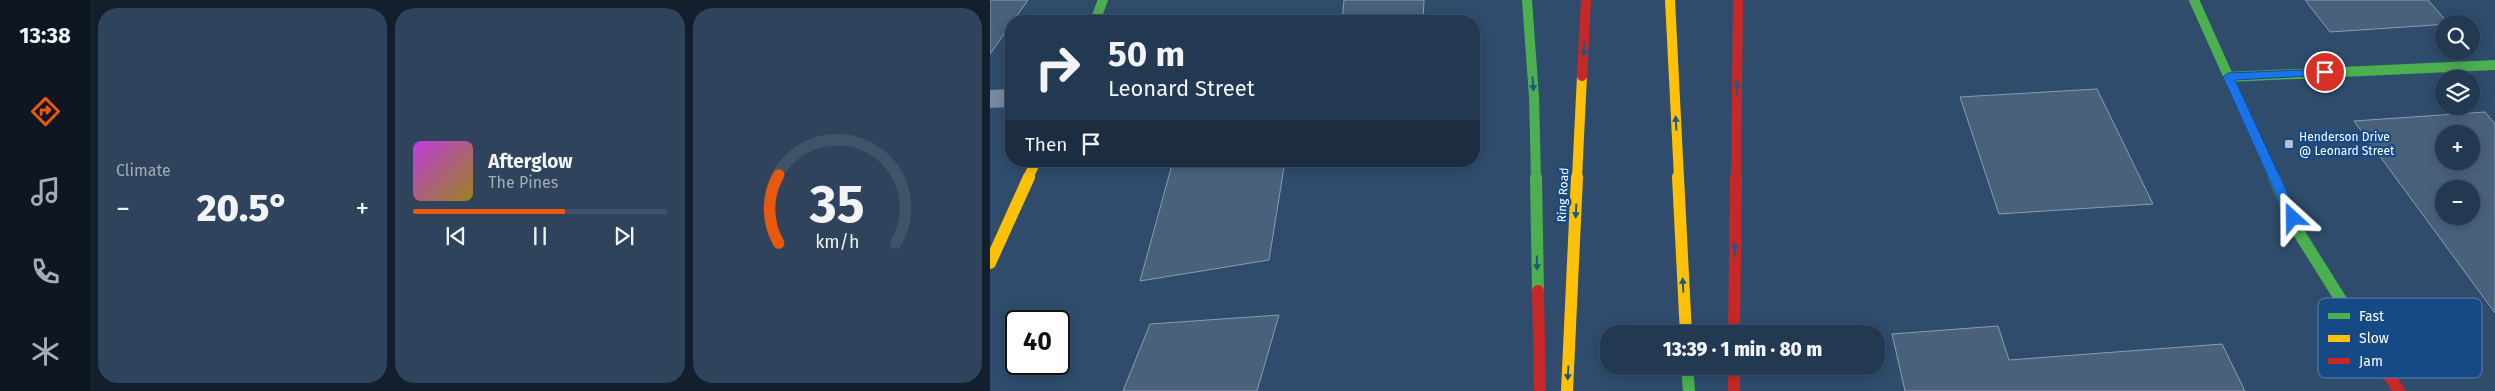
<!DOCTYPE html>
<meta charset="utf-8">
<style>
:root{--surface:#233952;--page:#2f445c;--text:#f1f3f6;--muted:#a3acb8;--line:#405369;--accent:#ea580c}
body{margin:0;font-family:"Fira Sans",sans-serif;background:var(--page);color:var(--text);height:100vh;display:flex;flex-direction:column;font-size:19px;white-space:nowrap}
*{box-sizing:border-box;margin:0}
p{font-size:16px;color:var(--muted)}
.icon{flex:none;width:28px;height:28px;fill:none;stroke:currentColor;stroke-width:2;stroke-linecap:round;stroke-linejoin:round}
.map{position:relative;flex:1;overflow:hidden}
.details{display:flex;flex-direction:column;gap:8px;padding:8px;background:#131f2d;width:900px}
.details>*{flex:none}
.hud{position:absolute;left:15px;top:15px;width:475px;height:152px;border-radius:20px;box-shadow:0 2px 12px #0003,0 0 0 1px var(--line);background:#233952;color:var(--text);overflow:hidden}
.fabs{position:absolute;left:1445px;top:15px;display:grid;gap:10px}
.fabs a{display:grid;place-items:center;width:45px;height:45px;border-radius:50%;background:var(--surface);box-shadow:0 2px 12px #0003,0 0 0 1px var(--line);font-size:25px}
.speed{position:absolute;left:15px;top:310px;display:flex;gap:10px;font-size:25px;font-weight:700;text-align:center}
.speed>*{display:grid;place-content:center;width:65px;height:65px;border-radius:50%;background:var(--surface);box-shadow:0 2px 12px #0003,0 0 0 1px var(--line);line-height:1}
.speed .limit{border:2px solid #111;border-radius:8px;background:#fff;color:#111}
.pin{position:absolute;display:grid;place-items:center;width:42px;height:42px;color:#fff;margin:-21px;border:2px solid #fff;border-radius:50%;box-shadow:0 1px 5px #0007}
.me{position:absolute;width:55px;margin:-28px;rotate:336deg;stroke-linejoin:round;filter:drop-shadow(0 0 4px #0008)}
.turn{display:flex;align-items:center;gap:18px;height:105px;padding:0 20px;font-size:22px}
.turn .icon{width:65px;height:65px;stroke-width:2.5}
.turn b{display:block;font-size:35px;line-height:42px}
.then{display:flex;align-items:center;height:48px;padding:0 20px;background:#0003;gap:10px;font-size:19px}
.big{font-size:38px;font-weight:800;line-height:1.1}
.details .widget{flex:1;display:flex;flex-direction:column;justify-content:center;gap:8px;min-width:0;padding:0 18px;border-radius:20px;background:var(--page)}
.details .dial{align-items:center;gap:0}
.dial svg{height:130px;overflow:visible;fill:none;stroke:var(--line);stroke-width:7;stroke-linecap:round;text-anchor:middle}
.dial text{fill:var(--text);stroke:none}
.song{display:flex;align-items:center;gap:15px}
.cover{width:60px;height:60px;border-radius:8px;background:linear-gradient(135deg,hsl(290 70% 55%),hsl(50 70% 35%))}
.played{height:5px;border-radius:2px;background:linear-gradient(90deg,var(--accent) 60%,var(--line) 60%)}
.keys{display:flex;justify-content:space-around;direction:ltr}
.heat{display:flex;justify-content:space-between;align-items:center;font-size:28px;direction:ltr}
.details .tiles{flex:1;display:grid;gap:8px;grid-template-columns:repeat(3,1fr)}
.trip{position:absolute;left:610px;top:325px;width:285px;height:50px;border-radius:20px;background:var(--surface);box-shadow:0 2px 12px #0003,0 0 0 1px var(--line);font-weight:800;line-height:50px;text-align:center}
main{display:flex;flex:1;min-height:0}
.tabs{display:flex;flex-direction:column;width:90px;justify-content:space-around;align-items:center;background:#0e1721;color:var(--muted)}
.tabs .icon{width:35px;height:35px}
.tabs .active{color:var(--accent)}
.tabs b{font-size:22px;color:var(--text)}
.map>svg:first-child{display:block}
</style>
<main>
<nav class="tabs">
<b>13:38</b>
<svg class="icon active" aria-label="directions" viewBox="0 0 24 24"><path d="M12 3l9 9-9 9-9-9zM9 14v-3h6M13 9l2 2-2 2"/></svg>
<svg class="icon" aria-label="music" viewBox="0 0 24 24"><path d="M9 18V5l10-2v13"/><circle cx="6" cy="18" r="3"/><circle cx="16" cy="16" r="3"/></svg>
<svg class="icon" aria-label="phone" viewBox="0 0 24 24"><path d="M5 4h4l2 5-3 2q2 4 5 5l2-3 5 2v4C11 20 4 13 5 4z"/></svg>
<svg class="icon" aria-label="climate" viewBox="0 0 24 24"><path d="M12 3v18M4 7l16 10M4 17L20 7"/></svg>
</nav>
<section class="details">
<div class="tiles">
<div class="widget"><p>Climate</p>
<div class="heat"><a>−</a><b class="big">20.5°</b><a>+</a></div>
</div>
<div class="widget">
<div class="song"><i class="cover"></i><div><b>Afterglow</b><p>The Pines</p></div></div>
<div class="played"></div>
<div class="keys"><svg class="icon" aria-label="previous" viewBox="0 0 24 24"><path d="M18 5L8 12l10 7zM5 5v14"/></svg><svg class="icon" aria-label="pause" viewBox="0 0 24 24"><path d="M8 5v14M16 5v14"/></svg><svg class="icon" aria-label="next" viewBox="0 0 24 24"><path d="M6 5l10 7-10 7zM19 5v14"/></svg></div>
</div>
<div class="widget dial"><svg viewBox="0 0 100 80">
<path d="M14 69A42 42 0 1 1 86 69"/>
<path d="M14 69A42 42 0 0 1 14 27" stroke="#ea580c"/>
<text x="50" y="56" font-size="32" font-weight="700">35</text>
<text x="50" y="72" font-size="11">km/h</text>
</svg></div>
</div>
</section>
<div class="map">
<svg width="1505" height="391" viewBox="0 0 1505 391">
<rect width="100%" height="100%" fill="#2f4c6d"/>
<path fill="#4a617c" stroke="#8a9cb0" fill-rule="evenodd" d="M 0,0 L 38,0 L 0,54 Z
M 354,0 L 434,0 L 433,21 L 352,21 Z
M 1315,0 L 1438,0 L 1459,24 L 1340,32 Z
M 1107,89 L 1163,204 L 1009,214 L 970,97 Z
M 1495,112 L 1505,124 L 1505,313 L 1364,121 ZM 1454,134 L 1481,134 L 1481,161 L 1454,161 ZM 1454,189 L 1481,189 L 1481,216 L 1454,216 Z
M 183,161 L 295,161 L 279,260 L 150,281 Z
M 289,315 L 267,391 L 133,391 L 160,324 Z
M 1008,326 L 1019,360 L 1232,344 L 1255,391 L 915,391 L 902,334 Z"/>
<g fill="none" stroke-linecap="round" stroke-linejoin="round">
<path fill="#768ba3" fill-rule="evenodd" d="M 21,89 L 21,107 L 0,108 L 0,90 Z"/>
<path stroke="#4caf50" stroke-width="10" d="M 537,0 L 544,97 L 546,178
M 1204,0 L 1284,178
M 105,21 L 113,0
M 1238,77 L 1505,65"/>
<path stroke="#4caf50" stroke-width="12" d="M 546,177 L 548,291
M 1284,177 L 1309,233 L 1373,335
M 697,366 L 699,391"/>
<path stroke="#ffc107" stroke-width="10" d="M 680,0 L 689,178
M 38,178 L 46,161
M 587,178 L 592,76"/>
<path stroke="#ffc107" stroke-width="12" d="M 688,177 L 696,334
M 0,263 L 39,177
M 577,391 L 587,177"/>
<path stroke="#c62828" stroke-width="10" d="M 592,76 L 596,0
M 746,178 L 748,0"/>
<path stroke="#c62828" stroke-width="12" d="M 548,291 L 550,391
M 744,334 L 746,177
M 1373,335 L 1409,391
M 744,366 L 744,391"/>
</g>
<defs><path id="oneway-solid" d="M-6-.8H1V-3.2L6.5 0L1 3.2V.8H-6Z" transform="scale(1.25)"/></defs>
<g fill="#1e597e">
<use href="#oneway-solid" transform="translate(594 49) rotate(93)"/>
<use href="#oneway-solid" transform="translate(543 84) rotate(86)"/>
<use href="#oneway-solid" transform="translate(747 88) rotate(-89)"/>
<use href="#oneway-solid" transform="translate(686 123) rotate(-93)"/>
<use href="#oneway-solid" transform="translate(586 211) rotate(93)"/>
<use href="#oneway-solid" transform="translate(745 250) rotate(-89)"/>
<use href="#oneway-solid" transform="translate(547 263) rotate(89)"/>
<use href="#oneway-solid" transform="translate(693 285) rotate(-93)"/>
<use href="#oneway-solid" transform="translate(578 373) rotate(93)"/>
</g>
<path fill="#1a73e8" stroke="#114b97" d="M 1335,69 L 1338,70 L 1338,75 L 1245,80 L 1309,218 L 1303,223 L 1297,218 L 1233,77 L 1238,73 Z"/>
<rect fill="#b6c0cc" stroke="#164a86" stroke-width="2" x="1294" y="139" width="10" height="10" rx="2.5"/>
<g text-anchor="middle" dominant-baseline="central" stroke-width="4.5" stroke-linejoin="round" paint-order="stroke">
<g font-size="12" fill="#fff" stroke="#164a86" text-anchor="start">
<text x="1309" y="137">Henderson Drive<tspan x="1309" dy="14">@ Leonard Street</tspan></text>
</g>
<g font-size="12" fill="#fff" stroke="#164a86">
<text transform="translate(573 195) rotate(-87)">Ring Road</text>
</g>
</g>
<rect x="1328" y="298" width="164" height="80" rx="8" fill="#164a86" stroke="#5c80aa" stroke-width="1"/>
<rect x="1338" y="313" width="22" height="6" fill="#4caf50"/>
<rect x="1338" y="335" width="22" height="7" fill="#ffc107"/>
<rect x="1338" y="358" width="22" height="6" fill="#c62828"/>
<g font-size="14" fill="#fff">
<text x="1369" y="321">Fast</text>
<text x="1369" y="343">Slow</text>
<text x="1369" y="366">Jam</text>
</g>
</svg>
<div class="fabs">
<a><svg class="icon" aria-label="search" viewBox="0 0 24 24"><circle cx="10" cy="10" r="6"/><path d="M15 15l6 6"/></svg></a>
<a><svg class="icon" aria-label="layers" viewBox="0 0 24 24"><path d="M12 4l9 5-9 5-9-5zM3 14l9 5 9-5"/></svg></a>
<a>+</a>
<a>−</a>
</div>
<div class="speed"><div class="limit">40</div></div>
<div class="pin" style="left:1335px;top:72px;background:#d93025"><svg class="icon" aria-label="arrive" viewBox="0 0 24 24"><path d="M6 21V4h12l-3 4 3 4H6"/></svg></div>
<svg class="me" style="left:1303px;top:218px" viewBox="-20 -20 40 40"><path d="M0-17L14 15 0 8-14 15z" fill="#1a73e8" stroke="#fff" stroke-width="4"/></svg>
<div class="trip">13:39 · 1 min · 80 m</div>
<div class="hud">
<div class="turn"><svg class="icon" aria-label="right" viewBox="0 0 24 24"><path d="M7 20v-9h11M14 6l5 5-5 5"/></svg><div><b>50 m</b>Leonard Street</div></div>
<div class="then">Then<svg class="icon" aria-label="arrive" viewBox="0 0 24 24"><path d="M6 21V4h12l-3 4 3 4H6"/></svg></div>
</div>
</div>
</main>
